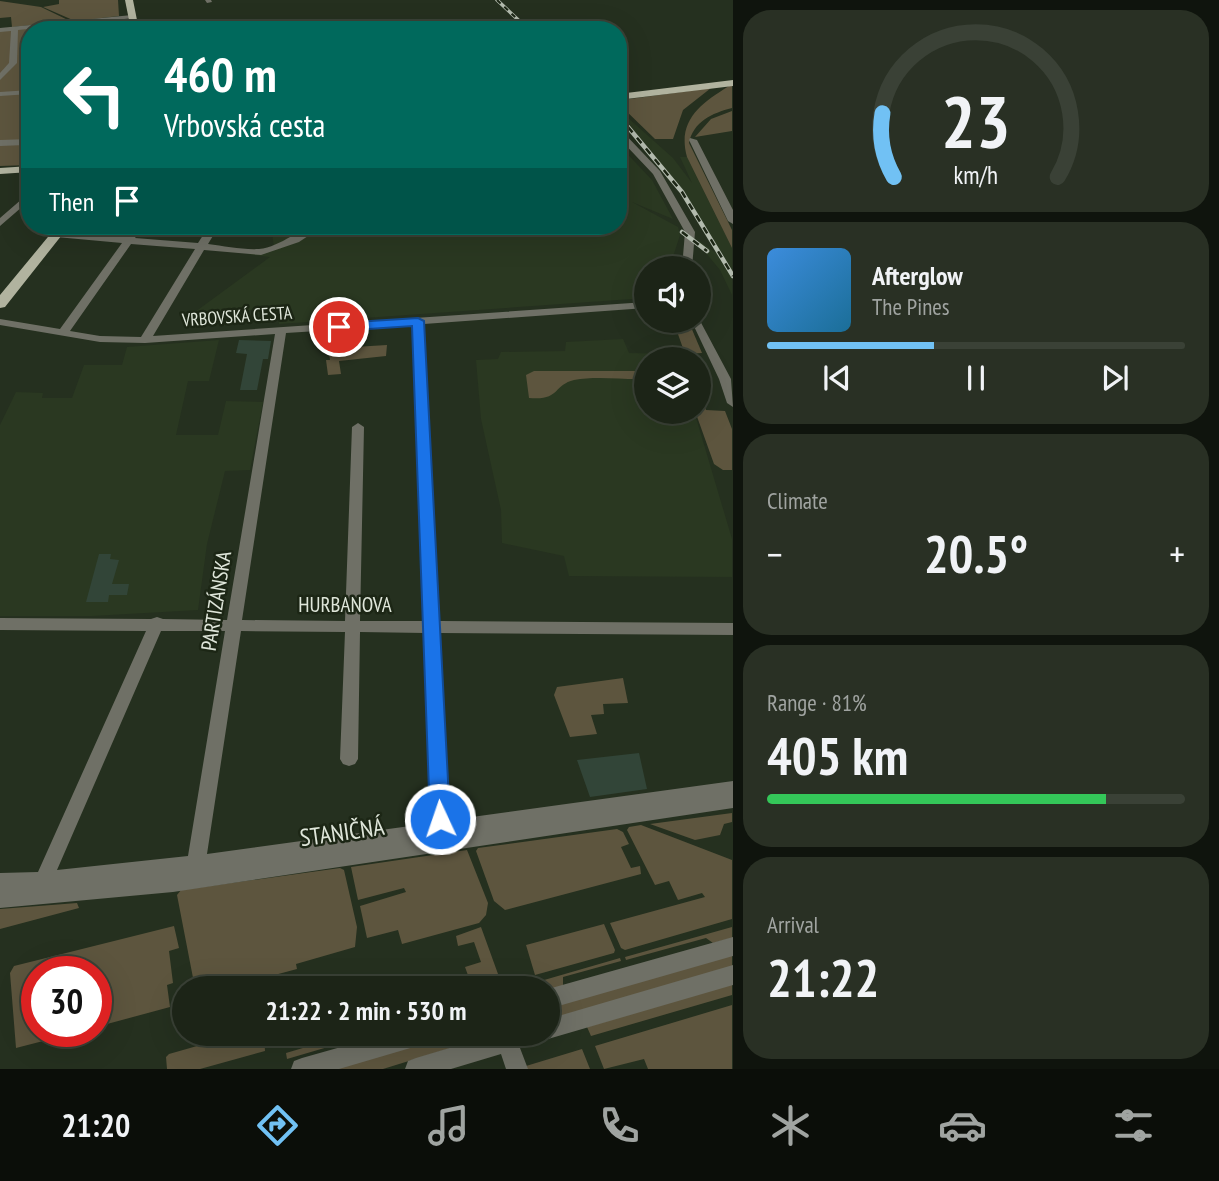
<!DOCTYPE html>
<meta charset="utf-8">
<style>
:root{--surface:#1c2417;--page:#293024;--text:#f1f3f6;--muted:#a0a4a1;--line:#3a4136;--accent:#71c1f4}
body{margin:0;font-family:"PT Sans Narrow",sans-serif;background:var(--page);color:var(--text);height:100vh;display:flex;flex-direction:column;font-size:26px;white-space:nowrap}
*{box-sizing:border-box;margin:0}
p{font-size:23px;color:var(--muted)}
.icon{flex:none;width:38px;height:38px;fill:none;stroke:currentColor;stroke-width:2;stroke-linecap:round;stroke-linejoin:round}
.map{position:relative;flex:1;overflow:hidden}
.details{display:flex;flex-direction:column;gap:10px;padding:10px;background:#0f140d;width:486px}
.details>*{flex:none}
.hud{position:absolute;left:21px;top:21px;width:606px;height:214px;border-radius:28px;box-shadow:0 7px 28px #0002,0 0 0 2px var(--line);background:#00695c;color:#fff;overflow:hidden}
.fabs{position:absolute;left:634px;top:256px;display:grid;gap:14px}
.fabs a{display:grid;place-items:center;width:77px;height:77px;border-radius:50%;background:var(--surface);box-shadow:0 7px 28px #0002,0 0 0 2px var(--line);font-size:35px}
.speed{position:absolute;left:21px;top:956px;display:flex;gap:14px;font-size:35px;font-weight:700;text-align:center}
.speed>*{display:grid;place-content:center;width:91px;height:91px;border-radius:50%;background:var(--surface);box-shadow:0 7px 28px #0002,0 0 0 2px var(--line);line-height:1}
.speed .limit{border:10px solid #d22;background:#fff;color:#111}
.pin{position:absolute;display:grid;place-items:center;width:60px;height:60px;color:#fff;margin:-30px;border:4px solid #fff;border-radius:50%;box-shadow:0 2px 7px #0007}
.me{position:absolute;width:77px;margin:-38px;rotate:357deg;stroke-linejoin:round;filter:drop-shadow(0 0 5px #0008)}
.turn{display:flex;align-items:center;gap:24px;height:147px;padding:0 28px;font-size:32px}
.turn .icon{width:91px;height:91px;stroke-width:2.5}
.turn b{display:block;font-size:49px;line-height:60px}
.then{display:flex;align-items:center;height:66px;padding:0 28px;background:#0003;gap:14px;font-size:26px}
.big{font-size:52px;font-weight:700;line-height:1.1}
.details .tile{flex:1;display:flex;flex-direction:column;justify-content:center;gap:10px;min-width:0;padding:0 24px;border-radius:28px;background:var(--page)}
.details .dial{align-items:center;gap:0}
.dial svg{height:182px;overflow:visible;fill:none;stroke:var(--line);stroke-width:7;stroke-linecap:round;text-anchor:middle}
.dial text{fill:var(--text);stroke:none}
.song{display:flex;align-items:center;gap:21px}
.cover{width:84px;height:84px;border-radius:10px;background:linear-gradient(135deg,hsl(210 70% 55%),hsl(200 70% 35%))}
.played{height:7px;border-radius:4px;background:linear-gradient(90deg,var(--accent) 40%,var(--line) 40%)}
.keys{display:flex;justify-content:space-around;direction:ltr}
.heat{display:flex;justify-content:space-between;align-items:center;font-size:38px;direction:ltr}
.charge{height:10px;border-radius:5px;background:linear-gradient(90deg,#34c759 81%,var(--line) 0)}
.trip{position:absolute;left:172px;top:976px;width:388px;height:70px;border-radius:35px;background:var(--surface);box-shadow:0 7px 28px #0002,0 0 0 2px var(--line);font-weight:700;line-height:70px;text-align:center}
.tabs{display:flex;height:112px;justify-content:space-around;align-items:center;background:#0b0e09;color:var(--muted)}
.tabs .icon{width:49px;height:49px}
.tabs .selected{color:var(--accent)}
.tabs b{font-size:32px;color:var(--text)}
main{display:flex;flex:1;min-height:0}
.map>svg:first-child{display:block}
</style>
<main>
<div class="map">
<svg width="733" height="1069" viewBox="0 0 733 1069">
<rect width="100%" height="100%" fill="#25301f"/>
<path fill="#2a3821" d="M 618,109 L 673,158 L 692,183 L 680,157 L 687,157 L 732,248 L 732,295 L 720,270 L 701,247 L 698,240 L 716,253 L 696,215 L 660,165 L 621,125 L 618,120 Z
M 618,144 L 652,180 L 673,219 L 632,202 L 678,227 L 680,235 L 672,260 L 673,268 L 646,268 L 646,298 L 279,324 L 277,309 L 195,312 L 270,257 L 247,254 L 249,250 L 274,247 L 271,226 L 618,226 Z
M 623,339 L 629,353 L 675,354 L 676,359 L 646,359 L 646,411 L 694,411 L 732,539 L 732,577 L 569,576 L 564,556 L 502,543 L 501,510 L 481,419 L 476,360 L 498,359 L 501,352 L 565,351 L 566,342 Z
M 219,340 L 209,381 L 188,381 L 176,435 L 218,435 L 226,401 L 263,402 L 250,470 L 225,471 L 207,544 L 198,610 L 92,616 L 0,616 L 0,425 L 16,392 L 43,393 L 42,398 L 72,398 L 84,365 L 122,365 L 127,347 Z"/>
<path fill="#5d553e" d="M 59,0 L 118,0 L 119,16 L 75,21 L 43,7 L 59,4 Z
M 0,1 L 41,7 L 70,21 L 12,27 L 11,17 L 0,18 Z
M 127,20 L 130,30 L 30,30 L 30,165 L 0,166 L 0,30 Z
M 729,86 L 732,86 L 732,108 C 712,113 693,122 689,143 L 732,230 L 732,248 L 687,157 C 677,121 700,104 729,86 Z
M 711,88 L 683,110 L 673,139 L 655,139 L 620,105 L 622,100 Z
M 732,111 L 732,131 L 695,137 L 711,119 Z
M 673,320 L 688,320 L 702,353 L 685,354 Z
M 331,343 L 348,343 L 349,347 L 354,347 L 387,345 L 386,356 L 339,361 L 341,374 L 328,375 L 326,360 L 330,360 L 328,346 Z
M 534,371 L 635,371 L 637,379 C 618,379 594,376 574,380 C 553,385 560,401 529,398 L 526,375 Z
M 698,387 L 706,410 L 725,411 L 732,429 L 732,470 L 723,470 L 714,464 L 695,411 L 698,411 Z
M 623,678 L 628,703 L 603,704 L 604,714 L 591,715 L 597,734 L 570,737 L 554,695 L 557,687 Z
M 732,813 L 732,822 L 724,824 L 720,835 L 695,840 L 650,824 Z
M 641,825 L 732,860 L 732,919 L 625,950 L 621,948 L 610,923 L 705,897 L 702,893 L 678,900 L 669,881 L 655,885 L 627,830 L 629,827 Z
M 617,829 L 623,832 L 629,844 L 621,847 L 631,868 L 640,866 L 641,874 L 505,910 L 494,901 L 476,851 L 478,848 Z
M 467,850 L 488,903 L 486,915 L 479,923 L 402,944 L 398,930 L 367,938 L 360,906 L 406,892 L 404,888 L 358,900 L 351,867 Z
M 340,868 L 344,870 L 357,927 L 355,947 L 296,964 L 297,969 L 230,987 L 201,989 L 194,983 L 177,895 L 181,890 Z
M 77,903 L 79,908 L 0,929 L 0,909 Z
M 604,924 L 615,950 L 614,953 L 535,975 L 526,945 Z
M 174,926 L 179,948 L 169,951 L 173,983 L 167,985 L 170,1007 L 96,1027 L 96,971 L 37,971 L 37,1031 L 82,1031 L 16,1048 L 10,973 L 14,966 Z
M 481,927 L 502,985 L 498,980 L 485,984 L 487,989 L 473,989 L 465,967 L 481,962 L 474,942 L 458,946 L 456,936 Z
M 732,927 L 732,938 L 713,943 L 706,938 L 626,960 L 625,957 Z
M 732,954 L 732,968 L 548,1021 L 548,1007 Z
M 620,958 L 621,961 L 563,977 L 563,986 L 548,991 L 520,987 Z
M 732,984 L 732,995 L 591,1036 L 587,1027 Z
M 732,1005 L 732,1069 L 648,1069 L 644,1059 L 604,1069 L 595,1046 Z
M 239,1034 L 264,1034 L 265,1051 L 200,1069 L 167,1069 L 166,1057 L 169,1054 Z
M 350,1034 L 380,1034 L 381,1039 L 369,1042 L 362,1037 L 287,1059 L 286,1053 Z
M 455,1034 L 496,1034 L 383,1069 L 334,1069 Z
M 582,1049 L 590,1069 L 527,1069 L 526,1066 Z"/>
<path fill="#324538" d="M 239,340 L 271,341 L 268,359 L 263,359 L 257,390 L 240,390 L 247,354 L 236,353 Z
M 99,554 L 111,554 L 110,559 L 119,560 L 112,584 L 129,584 L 127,595 L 109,595 L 108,602 L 86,602 Z
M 639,753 L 647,789 L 590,797 L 577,760 Z"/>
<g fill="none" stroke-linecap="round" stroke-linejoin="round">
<path fill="#6f7066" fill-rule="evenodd" d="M 205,0 L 211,0 L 212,2 L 207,3 Z
M 132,15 L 134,18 L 18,30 L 17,63 L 0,80 L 0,73 L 9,63 L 11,31 L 0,32 L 0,28 Z
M 30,90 L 30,94 L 0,96 L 0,92 Z
M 618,130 L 621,130 L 660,171 L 695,232 L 692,268 L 682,268 L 685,232 L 653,174 L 618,137 Z
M 690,138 L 697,140 L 733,210 L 733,224 L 728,221 L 689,140 Z
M 30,139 L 30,159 L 22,156 L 25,145 L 0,146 L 0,140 Z
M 30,192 L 30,200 L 0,226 L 0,218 Z
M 134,226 L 144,226 L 135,238 L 198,243 L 209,226 L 219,226 L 208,244 C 224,246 243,250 259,249 C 282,247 301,225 323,226 L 299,242 L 261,255 L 204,250 L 153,336 L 646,302 L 646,308 L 424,324 L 440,621 L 733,623 L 733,635 L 440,633 L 450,820 L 733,781 L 733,808 L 173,892 L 0,908 L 0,873 L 38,872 L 146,631 L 0,630 L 0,618 L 151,619 L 157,617 L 163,619 L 227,620 L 275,334 L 145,343 L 100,342 L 0,325 L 0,319 L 60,329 L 122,243 L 56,237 L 51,234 L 53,232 L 126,237 ZM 131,244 L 195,249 L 141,337 L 100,336 L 70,331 ZM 413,325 L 424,621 L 360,621 L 364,427 L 358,423 L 352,427 L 345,621 L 242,620 L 286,333 ZM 161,631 L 225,631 L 188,856 L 57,870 ZM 241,631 L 345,632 L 340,759 L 343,764 L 349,766 L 355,764 L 358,759 L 360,632 L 425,633 L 432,823 L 207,854 Z
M 698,317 L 731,379 L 733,407 L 727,403 L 719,379 L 691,320 L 698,320 Z
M 733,937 L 733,956 L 548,1009 L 548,989 Z
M 733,965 L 733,985 L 548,1039 L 541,1036 L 538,1041 L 520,1048 L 528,1069 L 506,1069 L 501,1054 L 451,1069 L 405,1069 L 408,1061 L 416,1058 L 496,1034 L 548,1034 L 548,1019 Z
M 387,1034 L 434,1034 L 431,1041 L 424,1044 L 339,1069 L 291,1069 L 294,1061 L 302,1058 Z"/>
<path fill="#b1b39f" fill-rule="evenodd" d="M 125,0 L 133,0 L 139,30 L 131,30 Z
M 733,80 L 733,86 L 618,100 L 618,94 Z
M 30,166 L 30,172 L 0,174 L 0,168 Z
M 57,226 L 69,226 L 5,307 L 0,308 L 0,295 Z"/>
<defs>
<path id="rail-far1" d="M 497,0 L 529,30
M 618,117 L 629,129"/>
<path id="rail" d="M 628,127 L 682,192 L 733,276
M 682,232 L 707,251"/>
</defs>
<use href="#rail-far1" stroke="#b2baad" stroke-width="3.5"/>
<use href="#rail" stroke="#b2baad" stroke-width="4.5"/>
<use href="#rail-far1" stroke="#1c2615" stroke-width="2" stroke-dasharray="5" stroke-linecap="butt"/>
<use href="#rail" stroke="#1c2615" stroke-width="2.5" stroke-dasharray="7" stroke-linecap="butt"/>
</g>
<path fill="#1a73e8" stroke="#114b97" stroke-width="2" d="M 418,318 L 424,321 L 450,819 L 447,826 L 440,828 L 433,826 L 430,819 L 412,326 L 339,331 L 333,327 L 339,323 Z"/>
<g text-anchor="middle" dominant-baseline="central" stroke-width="5" stroke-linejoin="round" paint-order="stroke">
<g font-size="18" fill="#dfe6da" stroke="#1c2615">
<text transform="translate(237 316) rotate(-4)">VRBOVSKÁ CESTA</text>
</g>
<g font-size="21" fill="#dfe6da" stroke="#1c2615">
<text transform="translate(216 601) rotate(-81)">PARTIZÁNSKA</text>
<text x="345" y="604">HURBANOVA</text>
</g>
<g font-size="24" fill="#dfe6da" stroke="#1c2615">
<text transform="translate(342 832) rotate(-8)">STANIČNÁ</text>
</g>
</g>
</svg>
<div class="fabs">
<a><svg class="icon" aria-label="sound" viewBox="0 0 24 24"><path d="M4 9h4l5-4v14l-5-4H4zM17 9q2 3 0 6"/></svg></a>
<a><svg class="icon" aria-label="layers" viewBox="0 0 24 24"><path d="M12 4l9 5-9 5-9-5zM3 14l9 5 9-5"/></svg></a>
</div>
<div class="speed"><div class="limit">30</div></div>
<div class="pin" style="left:339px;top:327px;background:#d93025"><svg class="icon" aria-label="arrive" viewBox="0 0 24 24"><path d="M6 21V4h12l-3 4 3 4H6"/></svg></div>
<svg class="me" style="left:440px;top:819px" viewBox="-20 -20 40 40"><circle r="17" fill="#1a73e8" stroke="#fff" stroke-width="3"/><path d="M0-11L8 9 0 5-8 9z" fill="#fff"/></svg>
<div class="trip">21:22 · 2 min · 530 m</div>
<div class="hud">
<div class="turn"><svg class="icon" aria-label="left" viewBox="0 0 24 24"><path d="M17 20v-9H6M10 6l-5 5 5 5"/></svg><div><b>460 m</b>Vrbovská cesta</div></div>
<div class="then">Then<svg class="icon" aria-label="arrive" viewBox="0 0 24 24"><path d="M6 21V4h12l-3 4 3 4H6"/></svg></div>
</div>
</div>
<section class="details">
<div class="tile dial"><svg viewBox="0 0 100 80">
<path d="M14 69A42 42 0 1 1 86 69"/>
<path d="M14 69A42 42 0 0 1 9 41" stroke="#71c1f4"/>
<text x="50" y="56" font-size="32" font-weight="700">23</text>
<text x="50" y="72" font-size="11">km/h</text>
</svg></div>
<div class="tile">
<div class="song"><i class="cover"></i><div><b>Afterglow</b><p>The Pines</p></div></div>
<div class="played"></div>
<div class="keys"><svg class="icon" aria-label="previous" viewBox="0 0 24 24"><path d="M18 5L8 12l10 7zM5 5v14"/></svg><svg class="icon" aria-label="pause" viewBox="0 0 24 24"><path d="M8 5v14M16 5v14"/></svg><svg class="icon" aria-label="next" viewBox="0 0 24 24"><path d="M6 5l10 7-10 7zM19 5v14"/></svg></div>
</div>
<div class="tile"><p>Climate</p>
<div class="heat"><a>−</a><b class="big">20.5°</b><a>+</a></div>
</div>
<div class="tile"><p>Range · 81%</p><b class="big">405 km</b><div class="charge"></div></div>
<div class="tile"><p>Arrival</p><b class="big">21:22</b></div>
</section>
</main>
<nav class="tabs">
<b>21:20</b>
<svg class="icon selected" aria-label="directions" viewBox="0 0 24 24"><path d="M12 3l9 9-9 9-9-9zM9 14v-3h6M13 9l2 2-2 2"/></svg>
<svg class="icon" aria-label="music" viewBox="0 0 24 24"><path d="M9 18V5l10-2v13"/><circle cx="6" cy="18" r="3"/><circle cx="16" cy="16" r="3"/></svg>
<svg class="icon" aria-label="phone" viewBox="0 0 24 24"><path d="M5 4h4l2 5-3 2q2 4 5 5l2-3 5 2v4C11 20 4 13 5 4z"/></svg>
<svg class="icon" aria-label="climate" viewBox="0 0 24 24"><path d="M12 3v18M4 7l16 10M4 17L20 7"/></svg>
<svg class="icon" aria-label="car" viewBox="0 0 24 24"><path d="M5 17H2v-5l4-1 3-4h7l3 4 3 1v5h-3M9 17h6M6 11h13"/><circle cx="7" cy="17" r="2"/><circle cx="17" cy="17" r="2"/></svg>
<svg class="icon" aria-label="filters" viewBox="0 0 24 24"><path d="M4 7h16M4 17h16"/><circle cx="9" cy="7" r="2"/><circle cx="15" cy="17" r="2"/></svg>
</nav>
